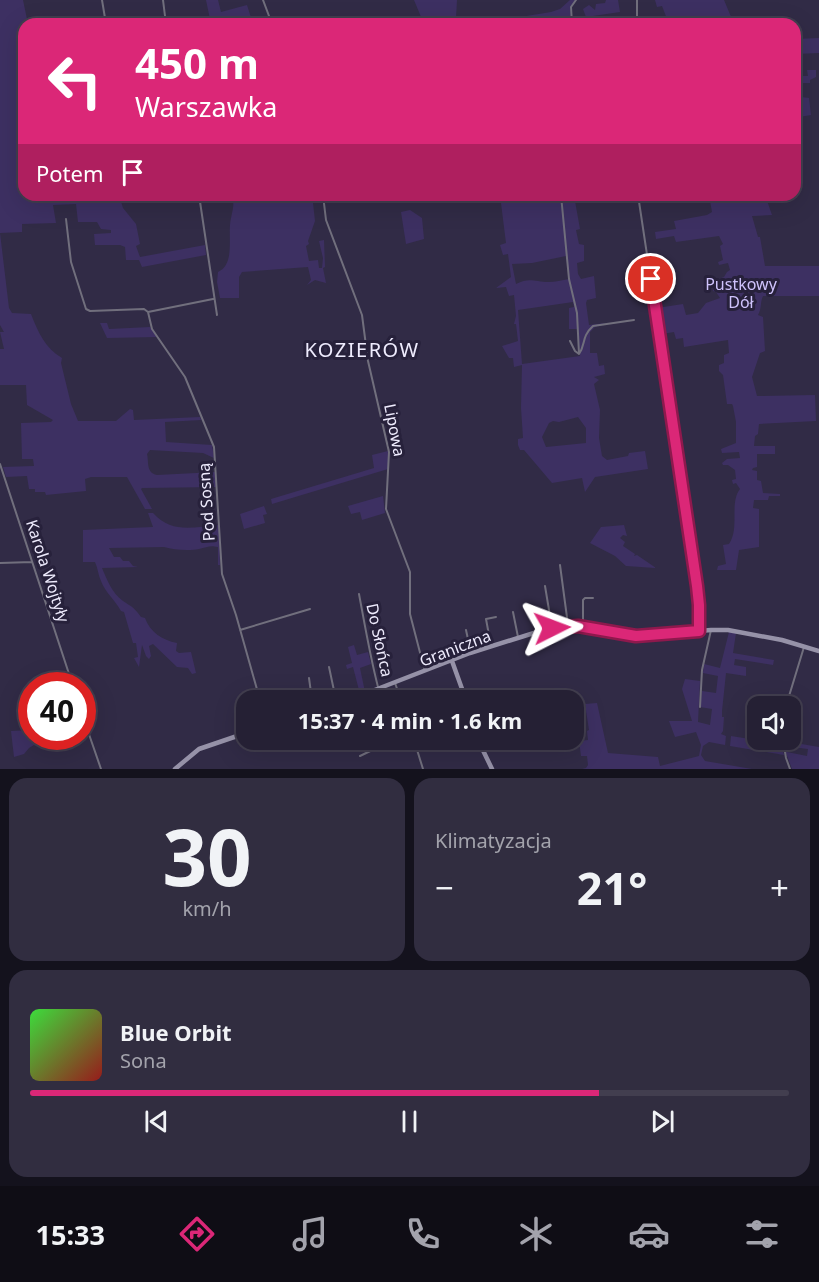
<!DOCTYPE html>
<html lang="pl">
<meta charset="utf-8">
<style>
:root{--surface:#252034;--page:#312d40;--text:#f1f3f6;--muted:#a3a3ac;--line:#423e4f;--accent:#db2777}
body{margin:0;font-family:"Noto Sans",sans-serif;background:var(--page);color:var(--text);height:100vh;display:flex;flex-direction:column;font-size:22px;white-space:nowrap}
*{box-sizing:border-box;margin:0}
p{font-size:20px;color:var(--muted)}
.icon{flex:none;width:33px;height:33px;fill:none;stroke:currentColor;stroke-width:2;stroke-linecap:round;stroke-linejoin:round}
.map{position:relative;height:769px;overflow:hidden}
.panel{display:flex;flex-direction:column;gap:9px;padding:9px;background:#14121d;flex:1}
.panel>*{flex:none}
.banner{position:absolute;left:18px;top:18px;width:783px;height:183px;border-radius:18px;box-shadow:0 6px 24px #0002,0 0 0 2px var(--line);background:#db2777;color:#fff;overflow:hidden}
.fabs{position:absolute;left:747px;top:696px;display:grid;gap:12px}
.fabs a{display:grid;place-items:center;width:54px;height:54px;border-radius:12px;background:var(--surface);box-shadow:0 6px 24px #0002,0 0 0 2px var(--line);font-size:30px}
.speed{position:absolute;left:18px;top:672px;display:flex;gap:12px;font-size:30px;font-weight:700;text-align:center}
.speed>*{display:grid;place-content:center;width:78px;height:78px;border-radius:50%;background:var(--surface);box-shadow:0 6px 24px #0002,0 0 0 2px var(--line);line-height:1}
.speed .limit{border:9px solid #d22;background:#fff;color:#111}
.pin{position:absolute;display:grid;place-items:center;width:51px;height:51px;color:#fff;margin:-26px;border:3px solid #fff;border-radius:50%;box-shadow:0 2px 6px #0007}
.me{position:absolute;width:66px;margin:-33px;rotate:87deg;stroke-linejoin:round;filter:drop-shadow(0 0 4px #0008)}
.turn{display:flex;align-items:center;gap:21px;height:126px;padding:0 18px;font-size:27px}
.turn .icon{width:78px;height:78px;stroke-width:2.5}
.turn b{display:block;font-size:42px;line-height:51px}
.then{display:flex;align-items:center;height:57px;padding:0 18px;background:#0003;gap:12px;font-size:22px}
.big{font-size:45px;font-weight:700;line-height:1.1}
.panel .tile{flex:1;display:flex;flex-direction:column;justify-content:center;gap:9px;min-width:0;padding:0 21px;border-radius:18px;background:var(--page)}
.panel .dial{align-items:center;gap:0}
.dial b{font-size:78px;line-height:1}
.song{display:flex;align-items:center;gap:18px}
.cover{width:72px;height:72px;border-radius:9px;background:linear-gradient(135deg,hsl(120 70% 55%),hsl(0 70% 35%))}
.played{height:6px;border-radius:3px;background:linear-gradient(90deg,var(--accent) 75%,var(--line) 75%)}
.keys{display:flex;justify-content:space-around;direction:ltr}
.heat{display:flex;justify-content:space-between;align-items:center;font-size:33px;direction:ltr}
.panel .tiles{flex:1;display:grid;gap:9px;grid-template-columns:1fr 1fr}
.tile:last-child{grid-column:span 2}
.trip{position:absolute;left:236px;top:690px;width:348px;height:60px;border-radius:18px;background:var(--surface);box-shadow:0 6px 24px #0002,0 0 0 2px var(--line);font-weight:700;line-height:60px;text-align:center}
.tab-bar{display:flex;height:96px;justify-content:space-around;align-items:center;background:#0f0d15;color:var(--muted)}
.tab-bar .icon{width:42px;height:42px}
.tab-bar .active{color:var(--accent)}
.tab-bar b{font-size:27px;color:var(--text)}
.map>svg:first-child{display:block}
</style>
<div class="map">
<svg width="819" height="769" viewBox="0 0 819 769">
<rect width="100%" height="100%" fill="#312b46"/>
<path fill="#3d3062" fill-rule="evenodd" d="M 0,0 L 23,0 L 28,24 L 24,24 L 24,195 L 119,195 L 123,208 L 136,224 L 140,244 L 136,246 L 140,257 L 205,245 L 206,255 L 142,267 L 139,260 L 126,260 L 125,247 L 120,245 L 95,245 L 94,234 L 111,233 L 111,230 L 101,229 L 97,222 L 78,222 L 76,204 L 53,205 L 56,223 L 22,224 L 22,232 L 0,233 L 9,308 L 12,313 L 31,314 C 38,332 45,348 62,358 L 61,363 L 71,404 L 78,421 L 116,421 L 130,409 L 133,410 L 134,420 L 200,417 L 201,420 L 165,422 L 166,442 L 212,445 L 214,458 L 203,453 L 150,450 L 147,454 C 149,462 146,473 157,475 L 216,472 L 217,487 L 142,488 L 141,489 L 152,509 L 145,509 L 127,477 L 91,477 L 85,479 L 86,491 L 46,495 L 45,492 L 35,492 L 35,489 L 29,489 L 27,476 L 6,477 L 3,467 L 34,466 L 33,459 L 22,459 L 21,423 L 51,422 L 53,420 L 27,405 L 26,385 L 0,385 L 0,349 L 4,349 L 0,332 L 4,332 L 0,325 Z
M 206,0 L 218,0 L 221,12 L 247,5 L 253,24 L 211,24 Z
M 414,0 L 457,0 L 456,18 L 462,24 L 424,24 Z
M 570,0 L 575,0 L 570,7 L 571,18 L 555,20 L 555,24 L 540,24 L 539,20 L 516,24 L 476,24 L 551,12 L 560,9 Z
M 606,0 L 618,0 L 620,12 L 586,17 L 583,9 L 589,5 L 595,10 L 596,4 L 605,3 Z
M 655,0 L 724,0 L 734,24 L 669,24 L 662,6 L 657,7 Z
M 819,38 L 819,53 L 795,54 L 795,39 Z
M 807,70 L 816,70 L 816,77 L 810,80 L 810,83 L 800,83 L 801,97 L 809,98 L 811,115 L 799,117 L 795,114 L 795,76 L 808,76 Z
M 233,195 L 270,195 L 271,203 L 310,200 L 310,195 L 321,195 L 322,202 L 313,203 L 315,221 L 308,241 L 309,244 L 306,246 L 309,261 L 318,260 L 319,268 L 322,268 L 323,258 L 319,241 L 324,240 L 325,267 L 323,268 L 326,283 L 315,280 L 307,285 L 311,280 L 308,267 L 242,272 L 239,277 L 239,298 L 220,298 L 217,282 L 218,272 C 236,264 227,235 231,218 C 233,209 234,205 233,195 Z
M 500,195 L 595,195 L 592,196 L 591,200 L 588,198 L 577,198 L 575,201 L 580,229 L 576,230 L 579,244 L 584,245 L 584,261 L 577,263 L 578,274 L 581,279 L 594,276 L 596,298 L 587,300 L 586,303 L 589,325 L 606,323 L 595,327 L 590,332 L 590,353 L 597,353 L 599,366 L 604,365 L 605,374 L 594,377 L 599,380 L 594,384 L 600,410 L 599,438 L 602,456 L 607,460 L 628,456 L 629,453 L 645,451 L 648,469 L 595,477 L 585,492 L 582,478 L 552,483 L 524,450 L 520,450 L 518,445 L 518,439 L 523,438 L 521,408 L 522,365 L 514,367 L 513,358 L 509,358 L 502,346 L 518,341 L 516,324 L 514,324 L 516,316 L 514,295 L 509,296 L 506,287 L 496,288 L 511,277 L 508,254 L 503,255 L 500,245 L 506,243 ZM 566,256 L 569,279 C 562,280 555,282 549,282 C 534,282 530,277 516,284 L 512,264 L 532,263 ZM 573,302 L 574,307 L 569,308 L 569,329 L 578,329 L 580,356 L 522,364 L 518,310 ZM 578,417 L 586,428 L 586,443 L 546,447 L 542,437 L 549,423 L 553,421 L 559,422 Z
M 691,195 L 765,195 L 772,215 L 752,216 L 758,237 L 760,237 L 765,266 L 819,266 L 819,296 L 763,296 C 760,302 762,308 758,315 L 763,317 L 765,351 L 760,353 L 752,377 L 757,396 L 815,395 L 816,421 L 759,424 L 758,434 L 755,436 L 754,446 L 775,446 L 775,454 L 757,454 L 757,467 L 753,468 L 752,470 L 757,471 L 757,480 L 761,481 L 763,493 L 780,494 L 780,496 L 769,496 L 768,500 L 754,500 L 753,508 L 759,509 L 759,547 L 739,550 L 736,570 L 717,570 L 718,566 L 726,564 L 723,545 L 729,544 C 740,528 729,503 740,489 L 736,483 L 733,484 L 732,480 L 736,479 L 735,470 L 728,465 L 723,465 L 722,463 L 727,459 L 740,458 L 739,452 L 722,453 L 721,449 L 736,443 L 736,422 L 733,406 L 732,404 L 727,404 L 723,375 L 719,371 L 719,365 L 724,363 L 724,355 L 729,353 L 728,340 L 684,347 L 683,338 L 676,339 L 674,332 L 662,334 L 657,308 L 683,304 L 686,315 L 698,313 L 706,303 L 720,298 L 716,292 L 713,291 L 713,286 L 716,280 L 724,277 L 727,272 L 730,270 L 728,263 L 719,265 L 718,262 L 723,260 L 720,246 L 723,244 L 719,236 L 676,242 L 674,236 L 656,239 L 655,232 L 676,229 L 674,221 L 707,215 L 712,212 L 710,201 L 705,200 L 692,203 L 689,196 Z
M 410,210 L 422,218 L 424,239 L 406,244 L 401,212 Z
M 100,323 L 107,323 L 109,329 L 150,327 L 157,337 L 107,338 Z
M 388,451 L 388,469 L 272,504 L 271,499 L 374,468 L 372,455 Z
M 383,496 L 385,513 L 362,520 L 360,512 L 351,514 L 348,506 Z
M 264,506 L 267,514 L 263,515 L 265,523 L 244,529 L 240,514 Z
M 148,513 L 153,513 C 172,534 193,527 219,525 L 220,565 L 218,565 L 218,547 C 210,545 207,547 199,549 C 189,551 174,550 164,547 L 109,548 L 114,557 L 120,557 L 123,561 L 129,561 L 133,566 L 138,567 L 102,568 C 107,580 112,593 123,601 C 132,607 134,607 141,617 L 145,618 C 150,632 162,640 177,643 L 176,651 L 179,653 L 191,652 L 196,673 L 192,674 L 188,668 L 177,667 L 153,644 L 149,646 L 151,656 L 149,659 L 146,656 L 142,645 L 139,667 L 134,658 L 138,657 L 136,643 L 133,643 L 124,612 L 121,611 C 115,600 105,592 101,581 C 98,575 98,568 95,562 L 83,562 L 83,530 L 153,527 Z
M 624,525 L 627,536 L 623,535 L 620,538 L 625,542 L 623,546 L 635,554 L 634,556 L 637,555 L 656,568 L 626,566 L 615,556 L 590,543 L 601,527 Z
M 729,632 L 736,633 L 733,653 L 774,660 L 773,665 L 735,659 L 734,665 L 746,667 L 746,676 L 726,673 L 722,711 L 722,717 L 724,717 L 723,731 L 721,734 L 726,736 L 725,745 L 709,742 L 703,746 L 701,755 L 705,761 L 752,769 L 582,769 L 586,768 L 588,765 L 587,756 L 581,756 L 579,741 L 588,740 L 587,731 L 589,730 L 585,704 L 597,703 L 608,753 L 658,757 L 660,766 L 699,756 L 701,745 L 696,732 L 675,737 L 669,721 L 692,721 L 682,689 L 685,679 L 700,681 L 698,722 L 710,725 L 712,709 L 700,707 L 702,691 L 716,693 L 718,676 L 703,673 L 704,664 L 720,668 Z
M 354,645 L 357,655 L 368,652 L 371,664 L 360,668 L 365,692 L 360,694 L 353,667 L 347,669 L 346,665 L 352,663 L 348,647 Z
M 83,728 L 85,728 L 87,737 L 45,738 L 29,748 L 24,754 L 14,757 L 11,731 L 31,730 L 32,736 L 82,736 Z
M 731,736 L 781,744 L 784,755 L 730,746 Z
M 784,741 L 819,747 L 819,769 L 792,769 L 784,748 L 787,748 L 787,752 L 807,756 L 808,749 L 784,746 Z"/>
<g fill="none" stroke-linecap="round" stroke-linejoin="round">
<path stroke="#716f7d" stroke-width="2" d="M 102,0 L 106,24
M 163,0 L 166,24
M 263,0 L 272,24
M 572,24 L 571,7 L 576,0
M 637,24 L 637,0
M 199,195 L 217,315
M 323,195 L 326,220 L 362,315 L 368,361 L 389,452 L 386,509 L 410,572 L 410,614 L 424,668
M 561,195 L 569,279 L 577,313 L 579,354 C 586,344 581,337 593,326 L 634,320
M 638,195 L 697,586 L 699,631
M 66,219 L 71,262 L 86,309 L 90,311 L 144,309 L 148,312
M 148,312 L 152,329 L 185,377 L 214,447 L 222,574 L 236,615 L 260,700
M 148,312 L 213,299
M 570,341 L 575,351 L 579,354
M 0,464 L 73,686
M 0,563 L 32,562
M 560,565 L 568,625
M 545,586 L 552,628
M 359,594 C 365,626 370,656 378,687
M 513,612 L 518,637
M 583,626 L 583,600 L 585,598 L 593,598
M 240,630 L 310,609
M 466,630 L 471,653
M 491,646 L 486,619 L 496,617
M 329,667 L 336,700
M 309,678 L 312,700
M 395,683 L 401,700
M 786,706 L 804,647
M 700,707 L 702,670 L 711,630
M 82,714 L 101,769
M 414,740 L 423,769
M 783,740 L 786,758 L 790,769
M 360,756 L 393,740"/>
<path stroke="#9692a8" stroke-width="4.5" d="M 452,661 L 466,700
M 349,700 L 470,653 L 553,627 L 568,625 L 636,636 L 711,630 L 728,630 L 782,640 L 819,651
M 478,740 L 492,769
M 175,769 L 199,749 L 246,733"/>
</g>
<g fill="none" stroke-linecap="round" stroke-linejoin="round">
<defs>
<path id="route" d="M 552,628 L 578,626 L 636,636 L 699,631 L 699,605 L 697,586 L 651,279"/>
</defs>
<use href="#route" stroke="#8e194d" stroke-width="15"/>
<use href="#route" stroke="#db2777" stroke-width="10"/>
</g>
<g text-anchor="middle" dominant-baseline="central" stroke-width="6" stroke-linejoin="round" paint-order="stroke">
<g font-size="16" fill="#cfc3fc" stroke="#27213b">
<text x="741" y="284">Pustkowy<tspan x="741" dy="18">Dół</tspan></text>
</g>
<g font-size="16" fill="#eeebfd" stroke="#27213b">
<text transform="translate(395 430) rotate(79)">Lipowa</text>
<text transform="translate(206 502) rotate(-94)">Pod Sosną</text>
<text transform="translate(48 571) rotate(72)">Karola Wojtyły</text>
<text transform="translate(380 640) rotate(78)">Do Słońca</text>
<text transform="translate(455 648) rotate(-21)">Graniczna</text>
</g>
<g font-size="20" letter-spacing="1.5" fill="#eeebfd" stroke="#27213b">
<text x="362" y="349">KOZIERÓW</text>
</g>
</g>
</svg>
<div class="fabs">
<a><svg class="icon" aria-label="sound" viewBox="0 0 24 24"><path d="M4 9h4l5-4v14l-5-4H4zM17 9q2 3 0 6"/></svg></a>
</div>
<div class="speed"><div class="limit">40</div></div>
<div class="pin" style="left:651px;top:279px;background:#d93025"><svg class="icon" aria-label="arrive" viewBox="0 0 24 24"><path d="M6 21V4h12l-3 4 3 4H6"/></svg></div>
<svg class="me" style="left:552px;top:628px" viewBox="-20 -20 40 40"><path d="M0-17L14 15 0 8-14 15z" fill="#db2777" stroke="#fff" stroke-width="4"/></svg>
<div class="trip">15:37 · 4 min · 1.6 km</div>
<div class="banner">
<div class="turn"><svg class="icon" aria-label="left" viewBox="0 0 24 24"><path d="M17 20v-9H6M10 6l-5 5 5 5"/></svg><div><b>450 m</b>Warszawka</div></div>
<div class="then">Potem<svg class="icon" aria-label="arrive" viewBox="0 0 24 24"><path d="M6 21V4h12l-3 4 3 4H6"/></svg></div>
</div>
</div>
<section class="panel">
<div class="tiles">
<div class="tile dial"><b>30</b><p>km/h</p></div>
<div class="tile"><p>Klimatyzacja</p>
<div class="heat"><a>−</a><b class="big">21°</b><a>+</a></div>
</div>
<div class="tile">
<div class="song"><i class="cover"></i><div><b>Blue Orbit</b><p>Sona</p></div></div>
<div class="played"></div>
<div class="keys"><svg class="icon" aria-label="previous" viewBox="0 0 24 24"><path d="M18 5L8 12l10 7zM5 5v14"/></svg><svg class="icon" aria-label="pause" viewBox="0 0 24 24"><path d="M8 5v14M16 5v14"/></svg><svg class="icon" aria-label="next" viewBox="0 0 24 24"><path d="M6 5l10 7-10 7zM19 5v14"/></svg></div>
</div>
</div>
</section>
<nav class="tab-bar">
<b>15:33</b>
<svg class="icon active" aria-label="directions" viewBox="0 0 24 24"><path d="M12 3l9 9-9 9-9-9zM9 14v-3h6M13 9l2 2-2 2"/></svg>
<svg class="icon" aria-label="music" viewBox="0 0 24 24"><path d="M9 18V5l10-2v13"/><circle cx="6" cy="18" r="3"/><circle cx="16" cy="16" r="3"/></svg>
<svg class="icon" aria-label="phone" viewBox="0 0 24 24"><path d="M5 4h4l2 5-3 2q2 4 5 5l2-3 5 2v4C11 20 4 13 5 4z"/></svg>
<svg class="icon" aria-label="climate" viewBox="0 0 24 24"><path d="M12 3v18M4 7l16 10M4 17L20 7"/></svg>
<svg class="icon" aria-label="car" viewBox="0 0 24 24"><path d="M5 17H2v-5l4-1 3-4h7l3 4 3 1v5h-3M9 17h6M6 11h13"/><circle cx="7" cy="17" r="2"/><circle cx="17" cy="17" r="2"/></svg>
<svg class="icon" aria-label="filters" viewBox="0 0 24 24"><path d="M4 7h16M4 17h16"/><circle cx="9" cy="7" r="2"/><circle cx="15" cy="17" r="2"/></svg>
</nav>
